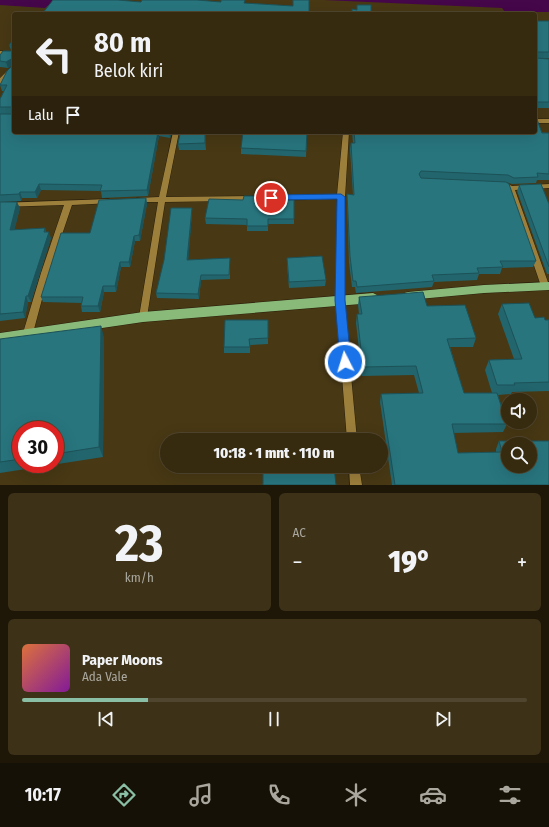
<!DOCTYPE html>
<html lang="id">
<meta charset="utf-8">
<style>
:root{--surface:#362a0f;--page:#3d3218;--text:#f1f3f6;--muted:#aaa79e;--line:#50462f;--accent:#8abfa5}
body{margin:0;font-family:"Fira Sans Condensed",sans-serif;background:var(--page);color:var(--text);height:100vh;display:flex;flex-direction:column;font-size:15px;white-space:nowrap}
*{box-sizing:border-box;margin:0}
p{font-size:13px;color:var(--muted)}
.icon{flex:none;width:22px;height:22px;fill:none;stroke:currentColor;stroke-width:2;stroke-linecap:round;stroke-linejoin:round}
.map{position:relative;height:485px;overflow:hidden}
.sheet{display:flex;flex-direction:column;gap:8px;padding:8px;background:#1e1708;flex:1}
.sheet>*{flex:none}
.top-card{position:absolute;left:12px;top:12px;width:525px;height:122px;border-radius:4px;box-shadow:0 4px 16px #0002,0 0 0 1px var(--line);background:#362a0f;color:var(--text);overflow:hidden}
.controls{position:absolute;left:501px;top:393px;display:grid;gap:8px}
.controls a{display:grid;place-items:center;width:36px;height:36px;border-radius:50%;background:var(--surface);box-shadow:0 4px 16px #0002,0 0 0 1px var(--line);font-size:20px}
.speed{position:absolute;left:12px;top:421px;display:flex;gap:8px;font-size:20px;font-weight:700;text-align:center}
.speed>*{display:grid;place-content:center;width:52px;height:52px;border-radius:50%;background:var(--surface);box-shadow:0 4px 16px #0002,0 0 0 1px var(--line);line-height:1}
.speed .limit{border:6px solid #d22;background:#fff;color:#111}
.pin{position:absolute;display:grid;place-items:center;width:34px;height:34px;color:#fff;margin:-17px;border:2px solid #fff;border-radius:50%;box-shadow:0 1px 4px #0007}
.me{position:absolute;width:44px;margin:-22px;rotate:355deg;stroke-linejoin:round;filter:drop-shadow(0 0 3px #0008)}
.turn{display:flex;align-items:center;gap:14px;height:84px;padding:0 16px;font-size:18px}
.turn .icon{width:52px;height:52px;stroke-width:2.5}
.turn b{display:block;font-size:28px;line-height:34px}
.then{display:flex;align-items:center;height:38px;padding:0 16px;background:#0003;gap:8px;font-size:15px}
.big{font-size:30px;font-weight:800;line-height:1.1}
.sheet .card{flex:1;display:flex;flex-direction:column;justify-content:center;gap:6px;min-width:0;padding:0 14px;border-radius:6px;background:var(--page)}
.sheet .dial{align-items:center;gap:0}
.dial b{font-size:52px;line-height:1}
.song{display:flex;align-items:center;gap:12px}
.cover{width:48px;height:48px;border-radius:6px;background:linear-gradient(135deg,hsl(20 70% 55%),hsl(290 70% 35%))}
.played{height:4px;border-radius:2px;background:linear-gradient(90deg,var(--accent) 25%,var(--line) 25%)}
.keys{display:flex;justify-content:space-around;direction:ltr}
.heat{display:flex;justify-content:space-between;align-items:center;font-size:22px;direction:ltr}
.sheet .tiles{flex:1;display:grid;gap:8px;grid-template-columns:1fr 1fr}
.card:last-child{grid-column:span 2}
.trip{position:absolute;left:160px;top:433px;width:228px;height:40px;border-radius:20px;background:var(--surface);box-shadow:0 4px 16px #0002,0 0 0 1px var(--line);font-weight:800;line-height:40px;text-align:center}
.tab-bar{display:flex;height:64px;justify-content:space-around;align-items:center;background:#161106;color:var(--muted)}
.tab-bar .icon{width:28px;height:28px}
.tab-bar .on{color:var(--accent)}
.tab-bar b{font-size:18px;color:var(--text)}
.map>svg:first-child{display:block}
</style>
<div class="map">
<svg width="549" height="485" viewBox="0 0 549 485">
<rect width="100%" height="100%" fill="#483814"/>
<path fill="#46064a" d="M 0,0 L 55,0 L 45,8 L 0,5 Z
M 324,0 L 549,0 L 549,12 L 505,12 L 502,8 Z"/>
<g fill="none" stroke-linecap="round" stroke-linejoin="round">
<defs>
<path id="minor" d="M 0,51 L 14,52 L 14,56 L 0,55 Z
M 14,65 L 14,70 L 2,83 L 0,84 L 0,78 L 12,66 Z
M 535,119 L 549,119 L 549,123 L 535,123 Z
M 173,132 L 179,132 L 166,197 L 337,195 L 343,132 L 349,132 L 345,197 L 344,300 L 357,440 L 347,440 L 336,300 L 337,199 L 165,202 L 147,317 L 146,319 L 143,320 L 140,319 L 139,317 L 158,202 L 137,202 L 133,200 L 137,198 L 159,197 Z
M 498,183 L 506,183 L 512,186 L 549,184 L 549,188 L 515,190 L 549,285 L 548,288 L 542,288 L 541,286 L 508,189 L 505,187 L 498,187 L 497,185 Z
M 109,199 L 113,201 L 112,203 L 72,205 L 49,273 L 33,333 L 31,336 L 28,337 L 25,336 L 23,333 L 41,273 L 64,205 L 0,207 L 0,203 Z
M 349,466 L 359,466 L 362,485 L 350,485 Z"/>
<path id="trunk" d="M 549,282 L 549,290 L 484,293 L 408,300 L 404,299 L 402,296 L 404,293 L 408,292 L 484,285 Z
M 373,293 L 377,295 L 379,298 L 377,301 L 373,303 L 143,322 L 0,343 L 0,333 L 143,312 Z"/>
</defs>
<use href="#minor" stroke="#2a200b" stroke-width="1"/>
<use href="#trunk" stroke="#2a200b" stroke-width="1"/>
<use href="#minor" fill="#9d7f3c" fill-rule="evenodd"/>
<use href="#trunk" fill="#8aba79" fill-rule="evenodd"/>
</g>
<path fill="#22656c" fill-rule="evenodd" d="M 535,21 L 549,21 L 549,58 L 536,58 L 549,59 L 549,108 L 535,108 Z
M 14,39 L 14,132 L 172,132 L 170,138 L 159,136 L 148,196 L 102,198 L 101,191 L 41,190 L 37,198 L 22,198 L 21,201 L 0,202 L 0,114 L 12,114 L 0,114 L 0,99 L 4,91 L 2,91 L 0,85 L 14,64 L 8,68 L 0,67 L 0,55 L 13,51 L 11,50 L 9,45 Z
M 179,132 L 206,132 L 206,150 L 179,150 L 178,144 L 179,139 Z
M 307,132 L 306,157 L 241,154 L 241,148 Z
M 352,132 L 535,132 L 549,133 L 549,180 L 537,180 L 536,183 L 512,184 L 506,182 L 421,178 L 536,261 L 533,267 L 502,268 L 500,274 L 479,274 L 477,280 L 434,282 L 432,287 L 356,293 L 355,287 L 352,287 L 349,263 L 347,201 L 347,194 L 353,195 L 350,149 L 351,143 L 353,143 Z
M 519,185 L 549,204 L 549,274 L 547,274 L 517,191 Z
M 146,198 L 147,204 L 140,241 L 135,241 L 130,267 L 121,267 L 116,292 L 104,292 L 100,312 L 82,312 L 81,306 L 82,303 L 43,302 L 41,297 L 90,233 Z
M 243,200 L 294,200 L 294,224 L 268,224 L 268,231 L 247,231 L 247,225 L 206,224 L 205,218 Z
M 0,202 L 20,208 L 14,230 L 45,228 L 46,232 L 51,238 L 31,302 L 28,302 L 25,318 L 0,321 Z
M 192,213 L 188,260 L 230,263 L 230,279 L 201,280 L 199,299 L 157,298 L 156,293 Z
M 287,258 L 326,280 L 325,286 L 289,288 L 287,264 Z
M 359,297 L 427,306 L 476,338 L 473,347 L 450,347 L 464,393 L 492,393 L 485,370 L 489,360 L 514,359 L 498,314 L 502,304 L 535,318 L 545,320 L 549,320 L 549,391 L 512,392 L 511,394 L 498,395 L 507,424 L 503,432 L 453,433 L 458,453 L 496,452 L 496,449 L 499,441 L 549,485 L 392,485 L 380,402 L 381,394 L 419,393 L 414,375 L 362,376 L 356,323 L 357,314 L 359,314 L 358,305 Z
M 268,320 L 268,344 L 250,345 L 250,353 L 224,353 L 224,347 Z
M 104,337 L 103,457 L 0,473 L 0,339 ZM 21,430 L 55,430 L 55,464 L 21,464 Z"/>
<path fill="#1c5258" d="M 13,58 L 14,64 L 8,68 L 6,62 Z
M 158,132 L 159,132 L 159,136 L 148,196 L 147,190 Z
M 169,132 L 172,132 L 170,138 Z
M 205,132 L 206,132 L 206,150 L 205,143 Z
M 39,184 L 41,190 L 37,198 L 35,192 Z
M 20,192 L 22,198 L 21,201 L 19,194 Z
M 146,198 L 147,204 L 140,241 L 139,235 Z
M 17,202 L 20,208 L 13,236 L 10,230 Z
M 192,208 L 192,213 L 188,265 L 187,260 Z
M 49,232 L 51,238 L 31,302 L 28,296 Z
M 134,236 L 135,241 L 130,267 L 129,262 Z
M 120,262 L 121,267 L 116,292 L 115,286 Z
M 201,275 L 201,280 L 199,299 L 198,294 Z
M 103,286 L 104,292 L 100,312 L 98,306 Z
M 26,296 L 28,302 L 25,318 L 23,312 Z
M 101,326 L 104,337 L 103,457 L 99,447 Z"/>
<path fill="#28757e" stroke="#1c5258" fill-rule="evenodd" d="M 53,0 L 118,0 L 141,2 L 142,0 L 197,0 L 221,2 L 221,0 L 245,0 L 244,3 L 293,6 L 293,0 L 309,0 L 309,14 L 42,14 Z
M 357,5 L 371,5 L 371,14 L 352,14 L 352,9 L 357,10 Z
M 535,21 L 549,21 L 549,52 L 537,52 L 535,53 L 536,58 L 549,59 L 549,102 L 535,102 Z
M 14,39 L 14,132 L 158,132 L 147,190 L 100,191 L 102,185 L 39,184 L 35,192 L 20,192 L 19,194 L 0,195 L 0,114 L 12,114 L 14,109 L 12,107 L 0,107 L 0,99 L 7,85 L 0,85 L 7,71 L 14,64 L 13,58 L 6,62 L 0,61 L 0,55 L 3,51 L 13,51 L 13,45 L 9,45 Z
M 535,114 L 542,133 L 549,133 L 549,174 L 537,173 L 538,177 L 514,178 L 508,175 L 421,171 L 419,174 L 421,178 L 506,182 L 509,184 L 536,261 L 500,261 L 503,267 L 477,268 L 479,273 L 432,275 L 434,281 L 357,287 L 356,281 L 353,281 L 350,256 L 347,194 L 354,195 L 351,143 L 355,143 L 354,132 L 535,132 Z
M 179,132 L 205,132 L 205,143 L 178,144 L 180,134 L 178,133 Z
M 243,132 L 307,132 L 306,151 L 241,148 Z
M 541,184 L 549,204 L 549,267 L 519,185 Z
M 244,196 L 270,196 L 270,200 L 294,200 L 294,219 L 268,219 L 268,226 L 247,226 L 247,219 L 205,218 L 209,199 L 243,200 Z
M 146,198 L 139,235 L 134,236 L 129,262 L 120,262 L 115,286 L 103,286 L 98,306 L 81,306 L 83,297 L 41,297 L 61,233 L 90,233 L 99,200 Z
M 0,202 L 17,202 L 10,230 L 45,228 L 44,232 L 49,232 L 28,296 L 26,296 L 23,312 L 0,314 Z
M 171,208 L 192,208 L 187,260 L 230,258 L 229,275 L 201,275 L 198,294 L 156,293 L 164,260 Z
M 322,256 L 326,280 L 289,282 L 287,258 Z
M 423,292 L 427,306 L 465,305 L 476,338 L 447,339 L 464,393 L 497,393 L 507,424 L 452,424 L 458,453 L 502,452 L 499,441 L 549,441 L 549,485 L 395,485 L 381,394 L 423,393 L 416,366 L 363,367 L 357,314 L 362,314 L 359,297 ZM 508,444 L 530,444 L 530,466 L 508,466 Z
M 529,303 L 535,318 L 544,317 L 545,320 L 549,320 L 549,382 L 514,383 L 515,385 L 497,385 L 489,360 L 522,359 L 502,304 Z
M 225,320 L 268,320 L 268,338 L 249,339 L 250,347 L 224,347 Z
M 101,326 L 99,447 L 55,454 L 55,430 L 21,430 L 21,459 L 0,462 L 0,339 Z
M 331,435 L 332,440 L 263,440 L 263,436 Z
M 263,466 L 334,466 L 336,485 L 263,485 Z"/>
<path fill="#1a73e8" stroke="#114b97" d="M 341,194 L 345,197 L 345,300 L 351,362 L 349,365 L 345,367 L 341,365 L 340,362 L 335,300 L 337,199 L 271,200 L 267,198 L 271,195 Z"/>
</svg>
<div class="controls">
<a><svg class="icon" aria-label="sound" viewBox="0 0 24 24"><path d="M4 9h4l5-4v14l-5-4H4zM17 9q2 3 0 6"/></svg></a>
<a><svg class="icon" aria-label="search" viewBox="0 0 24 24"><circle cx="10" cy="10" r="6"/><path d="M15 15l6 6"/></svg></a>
</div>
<div class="speed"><div class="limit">30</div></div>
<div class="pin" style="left:271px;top:198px;background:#d93025"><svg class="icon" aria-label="arrive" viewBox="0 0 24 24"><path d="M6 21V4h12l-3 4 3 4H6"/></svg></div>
<svg class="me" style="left:345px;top:362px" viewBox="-20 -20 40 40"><circle r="17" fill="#1a73e8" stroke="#fff" stroke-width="3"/><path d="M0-11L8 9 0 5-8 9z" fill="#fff"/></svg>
<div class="trip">10:18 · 1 mnt · 110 m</div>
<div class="top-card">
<div class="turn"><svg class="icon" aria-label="left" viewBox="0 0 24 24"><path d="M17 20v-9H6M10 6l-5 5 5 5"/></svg><div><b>80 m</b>Belok kiri</div></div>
<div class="then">Lalu<svg class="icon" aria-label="arrive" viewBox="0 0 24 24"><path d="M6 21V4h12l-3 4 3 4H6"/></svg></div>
</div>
</div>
<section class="sheet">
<div class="tiles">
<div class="card dial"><b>23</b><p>km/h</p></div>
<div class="card"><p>AC</p>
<div class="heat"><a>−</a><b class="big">19°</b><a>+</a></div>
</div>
<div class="card">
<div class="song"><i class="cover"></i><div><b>Paper Moons</b><p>Ada Vale</p></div></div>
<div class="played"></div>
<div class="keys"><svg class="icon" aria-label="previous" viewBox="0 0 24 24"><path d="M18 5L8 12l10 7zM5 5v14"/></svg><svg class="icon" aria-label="pause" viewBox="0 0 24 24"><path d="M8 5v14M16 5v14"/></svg><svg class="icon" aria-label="next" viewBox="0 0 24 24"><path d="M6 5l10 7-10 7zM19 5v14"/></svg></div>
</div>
</div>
</section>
<nav class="tab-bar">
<b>10:17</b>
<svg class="icon on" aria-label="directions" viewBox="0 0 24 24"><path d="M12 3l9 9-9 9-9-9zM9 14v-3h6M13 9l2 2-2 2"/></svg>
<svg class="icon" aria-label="music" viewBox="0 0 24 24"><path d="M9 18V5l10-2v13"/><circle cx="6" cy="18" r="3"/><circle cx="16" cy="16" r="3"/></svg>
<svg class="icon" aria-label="phone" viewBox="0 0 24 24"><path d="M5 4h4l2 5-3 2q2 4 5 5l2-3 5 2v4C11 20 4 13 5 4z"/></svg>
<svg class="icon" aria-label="climate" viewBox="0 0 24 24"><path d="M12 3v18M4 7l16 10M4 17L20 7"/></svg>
<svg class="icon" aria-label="car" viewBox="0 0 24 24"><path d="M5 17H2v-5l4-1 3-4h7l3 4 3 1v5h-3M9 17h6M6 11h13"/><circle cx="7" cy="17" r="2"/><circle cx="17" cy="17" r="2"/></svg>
<svg class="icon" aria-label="filters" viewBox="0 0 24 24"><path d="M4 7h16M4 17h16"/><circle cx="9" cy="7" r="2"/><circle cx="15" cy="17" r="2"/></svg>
</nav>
